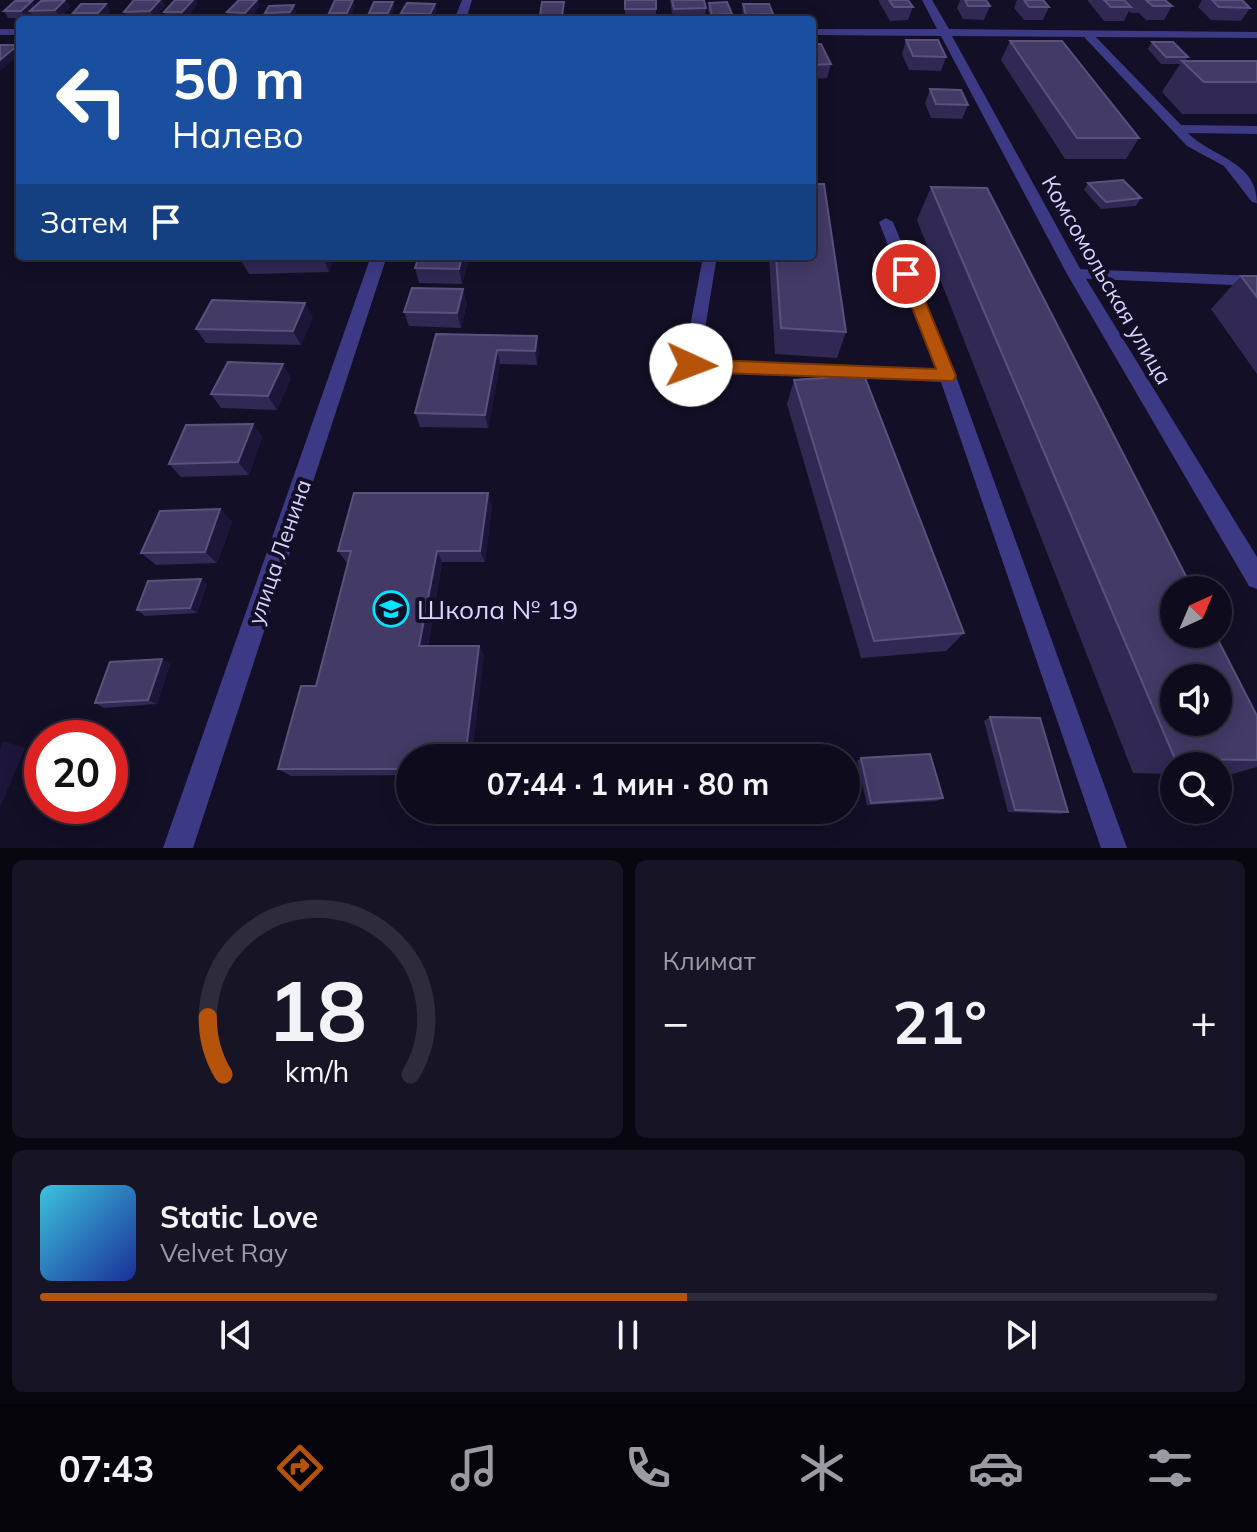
<!DOCTYPE html>
<html lang="ru">
<meta charset="utf-8">
<style>
:root{--surface:#0e0b1c;--page:#171425;--text:#f1f3f6;--muted:#9b9ba3;--line:#2e2b3b;--accent:#b45309}
body{margin:0;font-family:Mulish,sans-serif;background:var(--page);color:var(--text);height:100vh;display:flex;flex-direction:column;font-size:30px;white-space:nowrap}
*{box-sizing:border-box;margin:0}
p{font-size:26px;color:var(--muted)}
.icon{flex:none;width:44px;height:44px;fill:none;stroke:currentColor;stroke-width:2;stroke-linecap:round;stroke-linejoin:round}
.map{position:relative;height:848px;overflow:hidden}
.drawer{display:flex;flex-direction:column;gap:12px;padding:12px;background:#08060f;flex:1}
.drawer>*{flex:none}
.banner{position:absolute;left:16px;top:16px;width:800px;height:244px;border-radius:8px;box-shadow:0 4px 20px #0003,0 0 0 2px var(--line);background:#1a4fa0;color:#fff;overflow:hidden}
.needle{width:52px;rotate:44deg}
.fabs{position:absolute;left:1160px;top:576px;display:grid;gap:16px}
.fabs a{display:grid;place-items:center;width:72px;height:72px;border-radius:50%;background:var(--surface);box-shadow:0 4px 20px #0003,0 0 0 2px var(--line);font-size:40px}
.speed{position:absolute;left:24px;top:720px;display:flex;gap:16px;font-size:40px;font-weight:700;text-align:center}
.speed>*{display:grid;place-content:center;width:104px;height:104px;border-radius:50%;background:var(--surface);box-shadow:0 4px 20px #0003,0 0 0 2px var(--line);line-height:1}
.speed .limit{border:12px solid #d22;background:#fff;color:#111}
.pin{position:absolute;display:grid;place-items:center;width:68px;height:68px;color:#fff;margin:-34px;border:4px solid #fff;border-radius:50%;box-shadow:0 2px 8px #0007}
.me{position:absolute;width:88px;margin:-44px;rotate:92deg;stroke-linejoin:round;filter:drop-shadow(0 0 6px #0008)}
.turn{display:flex;align-items:center;gap:28px;height:168px;padding:0 24px;font-size:36px}
.turn .icon{width:104px;height:104px;stroke-width:2.5}
.turn b{display:block;font-size:56px;line-height:68px}
.then{display:flex;align-items:center;height:76px;padding:0 24px;background:#0003;gap:16px;font-size:30px}
.big{font-size:60px;font-weight:700;line-height:1.1}
.drawer .tile{flex:1;display:flex;flex-direction:column;justify-content:center;gap:12px;min-width:0;padding:0 28px;border-radius:12px;background:var(--page)}
.drawer .dial{align-items:center;gap:0}
.dial svg{height:208px;overflow:visible;fill:none;stroke:var(--line);stroke-width:7;stroke-linecap:round;text-anchor:middle}
.dial text{fill:var(--text);stroke:none}
.song{display:flex;align-items:center;gap:24px}
.cover{width:96px;height:96px;border-radius:12px;background:linear-gradient(135deg,hsl(190 70% 55%),hsl(230 70% 35%))}
.played{height:8px;border-radius:4px;background:linear-gradient(90deg,var(--accent) 55%,var(--line) 55%)}
.keys{display:flex;justify-content:space-around;direction:ltr}
.heat{display:flex;justify-content:space-between;align-items:center;font-size:44px;direction:ltr}
.drawer .tiles{flex:1;display:grid;gap:12px;grid-template-columns:1fr 1fr}
.tile:last-child{grid-column:span 2}
.trip{position:absolute;left:396px;top:744px;width:464px;height:80px;border-radius:40px;background:var(--surface);box-shadow:0 4px 20px #0003,0 0 0 2px var(--line);font-weight:700;line-height:80px;text-align:center}
.tabs{display:flex;height:128px;justify-content:space-around;align-items:center;background:#06040b;color:var(--muted)}
.tabs .icon{width:56px;height:56px}
.tabs .selected{color:var(--accent)}
.tabs b{font-size:36px;color:var(--text)}
.map>svg:first-child{display:block}
</style>
<div class="map">
<svg width="1257" height="848" viewBox="0 0 1257 848">
<rect width="100%" height="100%" fill="#130f26"/>
<g fill="none" stroke-linecap="round" stroke-linejoin="round">
<path fill="#3d3a85" fill-rule="evenodd" d="M 1085,34 L 1093,34 L 1181,125 L 1257,126 L 1257,134 L 1188,133 C 1211,157 1257,161 1257,203 L 1252,202 L 1224,166 L 1187,146 L 1085,38 Z
M 886,218 L 893,222 L 956,376 L 1127,848 L 1101,848 L 941,382 L 691,371 L 683,365 L 703,256 L 717,256 L 700,359 L 936,369 L 879,222 Z
M 1075,269 L 1257,276 L 1257,286 L 1070,278 L 1070,270 Z"/>
<path fill="#3d3a85" fill-rule="evenodd" d="M 922,0 L 932,0 L 949,29 L 1257,32 L 1257,38 L 952,36 L 1083,274 L 1257,557 L 1257,589 L 1249,586 L 1067,274 L 941,36 L 812,35 L 812,29 L 937,29 Z
M 0,29 L 20,29 L 20,35 L 0,35 Z"/>
<path fill="#3d3a85" fill-rule="evenodd" d="M 462,0 L 472,0 L 466,20 L 454,20 Z
M 371,256 L 387,256 L 193,848 L 163,848 Z"/>
</g>
<path fill="#312854" d="M 65,0 L 70,7 L 60,17 L 35,18 L 31,13 L 26,18 L 8,18 L 4,11 Z
M 175,0 L 195,0 L 197,5 L 186,19 L 167,19 L 164,12 Z
M 625,0 L 656,0 L 656,20 L 625,20 Z
M 670,0 L 704,0 L 706,8 L 705,20 L 673,20 Z
M 878,0 L 908,0 L 913,7 L 908,20 L 890,21 Z
M 960,0 L 986,0 L 990,6 L 984,20 L 963,19 L 957,8 Z
M 1017,0 L 1043,0 L 1049,7 L 1043,20 L 1024,20 L 1014,8 Z
M 1088,0 L 1165,0 L 1172,6 L 1164,20 L 1146,20 L 1139,13 L 1131,13 L 1129,11 L 1124,21 L 1104,21 L 1088,1 Z
M 1202,0 L 1242,0 L 1250,8 L 1241,21 L 1211,20 L 1198,7 Z
M 393,2 L 394,9 L 390,20 L 371,20 L 369,13 Z
M 709,3 L 732,14 L 731,20 L 711,20 L 708,10 Z
M 435,4 L 436,11 L 432,20 L 403,20 L 401,13 Z
M 743,4 L 773,14 L 772,20 L 745,20 L 742,11 Z
M 294,5 L 296,12 L 293,19 L 268,20 L 265,13 Z
M 165,6 L 154,18 L 128,18 L 124,12 Z
M 260,6 L 248,20 L 230,19 L 227,12 Z
M 355,6 L 350,19 L 332,20 L 329,13 Z
M 564,9 L 563,20 L 541,20 L 540,15 Z
M 110,11 L 102,20 L 77,20 L 73,13 Z
M 906,40 L 946,57 L 941,71 L 909,70 L 902,54 Z
M 1010,41 L 1139,138 L 1126,159 L 1065,159 L 1001,60 Z
M 1152,42 L 1188,57 L 1185,61 L 1257,60 L 1257,114 L 1182,114 L 1162,92 L 1180,64 L 1161,64 L 1148,49 Z
M 812,44 L 831,64 L 827,78 L 812,79 Z
M 930,89 L 968,105 L 962,119 L 931,118 L 925,103 Z
M 1088,183 L 1141,198 L 1136,206 L 1101,209 L 1084,190 Z
M 931,187 L 1257,716 L 1257,767 L 1229,775 L 1218,774 L 1218,766 L 1174,766 L 1174,774 L 1133,773 L 917,220 Z
M 242,256 L 335,256 L 329,272 L 249,274 L 241,260 Z
M 625,256 L 681,256 L 681,261 L 625,261 Z
M 769,256 L 812,256 L 846,332 L 837,358 L 775,354 Z
M 468,263 L 462,284 L 419,283 L 415,268 Z
M 1241,276 L 1257,276 L 1257,374 L 1211,309 Z
M 467,303 L 461,328 L 409,326 L 404,312 Z
M 313,317 L 301,345 L 206,343 L 196,329 Z
M 436,334 L 539,350 L 537,365 L 500,364 L 488,428 L 420,427 L 415,413 Z
M 291,378 L 277,410 L 221,408 L 211,394 Z
M 794,380 L 964,633 L 946,651 L 861,658 L 787,404 Z
M 253,424 L 262,437 L 249,475 L 181,477 L 169,464 Z
M 488,493 L 492,506 L 485,562 L 442,562 L 428,646 L 479,646 L 484,656 L 410,758 L 410,775 L 291,776 L 278,769 L 316,686 L 348,563 L 347,563 L 338,551 Z
M 220,509 L 232,522 L 217,563 L 156,565 L 141,553 Z
M 207,584 L 197,613 L 145,616 L 137,610 Z
M 162,659 L 170,664 L 157,704 L 104,708 L 95,703 Z
M 990,717 L 1068,812 L 1060,814 L 1008,812 L 984,721 Z
M 861,758 L 943,798 L 937,801 L 867,805 L 857,761 Z"/>
<path fill="#1d163a" d="M 65,0 L 70,7 L 60,17 L 55,10 Z
M 160,0 L 162,0 L 165,6 L 154,18 L 150,11 Z
M 193,0 L 195,0 L 197,5 L 186,19 L 182,12 Z
M 257,0 L 260,6 L 248,20 L 245,13 Z
M 353,0 L 355,6 L 350,19 L 347,13 Z
M 32,1 L 37,8 L 30,11 L 31,13 L 26,18 L 21,11 Z
M 393,2 L 394,9 L 390,20 L 388,13 Z
M 106,4 L 110,11 L 102,20 L 98,13 Z
M 435,4 L 436,11 L 431,20 L 430,14 Z
M 294,5 L 296,12 L 293,19 L 290,12 Z
M 18,45 L 20,49 L 20,54 L 0,71 L 0,60 Z
M 323,256 L 335,256 L 329,272 L 323,258 Z
M 462,256 L 466,256 L 468,263 L 462,284 L 459,269 Z
M 463,289 L 467,303 L 461,328 L 457,313 Z
M 305,303 L 313,317 L 301,345 L 293,331 Z
M 537,336 L 539,350 L 537,365 L 535,351 Z
M 497,350 L 500,364 L 488,428 L 485,415 Z
M 283,364 L 291,378 L 277,410 L 268,396 Z
M 253,424 L 262,437 L 249,475 L 238,462 Z
M 488,493 L 492,506 L 485,562 L 480,551 Z
M 220,509 L 232,522 L 217,563 L 205,552 Z
M 437,551 L 442,562 L 426,656 L 419,646 Z
M 201,579 L 207,584 L 197,613 L 190,608 Z
M 479,646 L 484,656 L 472,758 L 465,758 Z
M 162,659 L 170,664 L 157,704 L 148,700 Z
M 3,741 L 25,748 L 0,808 L 0,749 Z"/>
<path fill="#433a66" stroke="#5a527e" stroke-width="2" fill-rule="evenodd" d="M 65,0 L 55,10 L 30,11 L 41,1 Z
M 134,0 L 160,0 L 150,11 L 124,12 Z
M 175,0 L 193,0 L 182,12 L 164,12 Z
M 239,0 L 257,0 L 245,13 L 227,12 Z
M 335,0 L 353,0 L 347,13 L 329,13 Z
M 625,0 L 656,0 L 656,9 L 625,9 Z
M 672,0 L 704,0 L 706,8 L 674,9 Z
M 889,0 L 908,0 L 913,7 L 894,7 Z
M 965,0 L 986,0 L 990,6 L 968,6 Z
M 1024,0 L 1043,0 L 1049,7 L 1029,7 Z
M 1104,0 L 1124,0 L 1131,7 L 1111,7 Z
M 1146,0 L 1165,0 L 1172,6 L 1153,6 Z
M 1212,0 L 1242,0 L 1250,8 L 1219,7 Z
M 15,1 L 32,1 L 21,11 L 4,11 Z
M 374,2 L 393,2 L 388,13 L 369,13 Z
M 542,2 L 564,2 L 562,15 L 540,15 Z
M 727,2 L 732,14 L 712,15 L 709,3 Z
M 407,3 L 435,4 L 430,14 L 401,13 Z
M 81,4 L 106,4 L 98,13 L 73,13 Z
M 743,4 L 769,4 L 773,14 L 746,15 Z
M 294,5 L 290,12 L 265,13 L 269,6 Z
M 906,40 L 938,40 L 946,57 L 913,56 Z
M 1010,41 L 1062,41 L 1139,138 L 1077,138 Z
M 1152,42 L 1173,42 L 1188,57 L 1166,57 Z
M 812,44 L 821,44 L 831,64 L 812,65 Z
M 0,45 L 18,45 L 0,60 Z
M 1182,61 L 1257,61 L 1257,82 L 1204,82 Z
M 930,89 L 961,90 L 968,105 L 936,104 Z
M 1123,180 L 1141,198 L 1106,202 L 1088,183 Z
M 812,184 L 824,184 L 846,332 L 781,328 L 776,256 L 812,256 Z
M 931,187 L 987,188 L 1193,590 L 1174,590 L 1174,634 L 1215,634 L 1257,716 L 1257,760 L 1175,759 ZM 1174,678 L 1218,678 L 1218,722 L 1174,722 Z
M 242,256 L 323,256 L 323,258 L 241,260 Z
M 419,256 L 462,256 L 459,269 L 415,268 Z
M 1241,276 L 1257,276 L 1257,297 Z
M 412,288 L 463,289 L 457,313 L 404,312 Z
M 212,300 L 305,303 L 293,331 L 196,329 Z
M 436,334 L 537,336 L 535,351 L 497,350 L 485,415 L 415,413 Z
M 228,362 L 283,364 L 268,396 L 211,394 Z
M 864,375 L 964,633 L 874,641 L 794,380 Z
M 253,424 L 238,462 L 169,464 L 186,425 Z
M 354,493 L 488,493 L 480,551 L 437,551 L 419,646 L 479,646 L 465,758 L 410,758 L 410,769 L 278,769 L 301,686 L 316,686 L 351,551 L 338,551 Z
M 220,509 L 205,552 L 141,553 L 160,511 Z
M 201,579 L 190,608 L 137,610 L 148,581 Z
M 162,659 L 148,700 L 95,703 L 110,662 Z
M 990,717 L 1040,718 L 1068,812 L 1015,810 Z
M 930,754 L 943,798 L 871,803 L 861,758 Z"/>
<path fill="#b45309" stroke="#753606" stroke-width="2" d="M 906,269 L 914,274 L 956,376 L 953,381 L 691,372 L 682,365 L 691,359 L 936,369 L 899,274 Z"/>
<defs>
<symbol id="school-ring" viewBox="-11 -11 22 22"><circle r="9.5" fill="#130f26" stroke="#00e5ff" stroke-width="1.5"/><path d="M0-5L7-2L0 1L-7-2ZM-4 1L0 2.5L4 1V4Q0 6-4 4Z" fill="#00e5ff"/></symbol>
</defs>
<g fill-rule="evenodd">
<use href="#school-ring" x="371" y="589" width="40" height="40"/>
</g>
<g text-anchor="middle" dominant-baseline="central" stroke-width="8" stroke-linejoin="round" paint-order="stroke">
<g font-size="22" fill="#d9d4ff" stroke="#130f26">
<text transform="translate(1107 280) rotate(60)">Комсомольская улица</text>
<text transform="translate(279 552) rotate(-71)">улица Ленина</text>
</g>
<g font-size="26" fill="#d9d4ff" stroke="#130f26" text-anchor="start">
<text x="417" y="609">Школа № 19</text>
</g>
</g>
</svg>
<div class="fabs">
<a><svg class="needle" viewBox="-14 -14 28 28"><path d="M0-13l5 13h-10z" fill="#e53935"/><path d="M0 13l5-13h-10z" fill="#9b9ba3"/></svg></a>
<a><svg class="icon" aria-label="sound" viewBox="0 0 24 24"><path d="M4 9h4l5-4v14l-5-4H4zM17 9q2 3 0 6"/></svg></a>
<a><svg class="icon" aria-label="search" viewBox="0 0 24 24"><circle cx="10" cy="10" r="6"/><path d="M15 15l6 6"/></svg></a>
</div>
<div class="speed"><div class="limit">20</div></div>
<div class="pin" style="left:906px;top:274px;background:#d93025"><svg class="icon" aria-label="arrive" viewBox="0 0 24 24"><path d="M6 21V4h12l-3 4 3 4H6"/></svg></div>
<svg class="me" style="left:691px;top:365px" viewBox="-20 -20 40 40"><circle r="19" fill="#fff"/><path d="M0-13L10 11 0 6-10 11z" fill="#b45309"/></svg>
<div class="trip">07:44 · 1 мин · 80 m</div>
<div class="banner">
<div class="turn"><svg class="icon" aria-label="left" viewBox="0 0 24 24"><path d="M17 20v-9H6M10 6l-5 5 5 5"/></svg><div><b>50 m</b>Налево</div></div>
<div class="then">Затем<svg class="icon" aria-label="arrive" viewBox="0 0 24 24"><path d="M6 21V4h12l-3 4 3 4H6"/></svg></div>
</div>
</div>
<section class="drawer">
<div class="tiles">
<div class="tile dial"><svg viewBox="0 0 100 80">
<path d="M14 69A42 42 0 1 1 86 69"/>
<path d="M14 69A42 42 0 0 1 8 47" stroke="#b45309"/>
<text x="50" y="56" font-size="32" font-weight="700">18</text>
<text x="50" y="72" font-size="11">km/h</text>
</svg></div>
<div class="tile"><p>Климат</p>
<div class="heat"><a>−</a><b class="big">21°</b><a>+</a></div>
</div>
<div class="tile">
<div class="song"><i class="cover"></i><div><b>Static Love</b><p>Velvet Ray</p></div></div>
<div class="played"></div>
<div class="keys"><svg class="icon" aria-label="previous" viewBox="0 0 24 24"><path d="M18 5L8 12l10 7zM5 5v14"/></svg><svg class="icon" aria-label="pause" viewBox="0 0 24 24"><path d="M8 5v14M16 5v14"/></svg><svg class="icon" aria-label="next" viewBox="0 0 24 24"><path d="M6 5l10 7-10 7zM19 5v14"/></svg></div>
</div>
</div>
</section>
<nav class="tabs">
<b>07:43</b>
<svg class="icon selected" aria-label="directions" viewBox="0 0 24 24"><path d="M12 3l9 9-9 9-9-9zM9 14v-3h6M13 9l2 2-2 2"/></svg>
<svg class="icon" aria-label="music" viewBox="0 0 24 24"><path d="M9 18V5l10-2v13"/><circle cx="6" cy="18" r="3"/><circle cx="16" cy="16" r="3"/></svg>
<svg class="icon" aria-label="phone" viewBox="0 0 24 24"><path d="M5 4h4l2 5-3 2q2 4 5 5l2-3 5 2v4C11 20 4 13 5 4z"/></svg>
<svg class="icon" aria-label="climate" viewBox="0 0 24 24"><path d="M12 3v18M4 7l16 10M4 17L20 7"/></svg>
<svg class="icon" aria-label="car" viewBox="0 0 24 24"><path d="M5 17H2v-5l4-1 3-4h7l3 4 3 1v5h-3M9 17h6M6 11h13"/><circle cx="7" cy="17" r="2"/><circle cx="17" cy="17" r="2"/></svg>
<svg class="icon" aria-label="filters" viewBox="0 0 24 24"><path d="M4 7h16M4 17h16"/><circle cx="9" cy="7" r="2"/><circle cx="15" cy="17" r="2"/></svg>
</nav>
